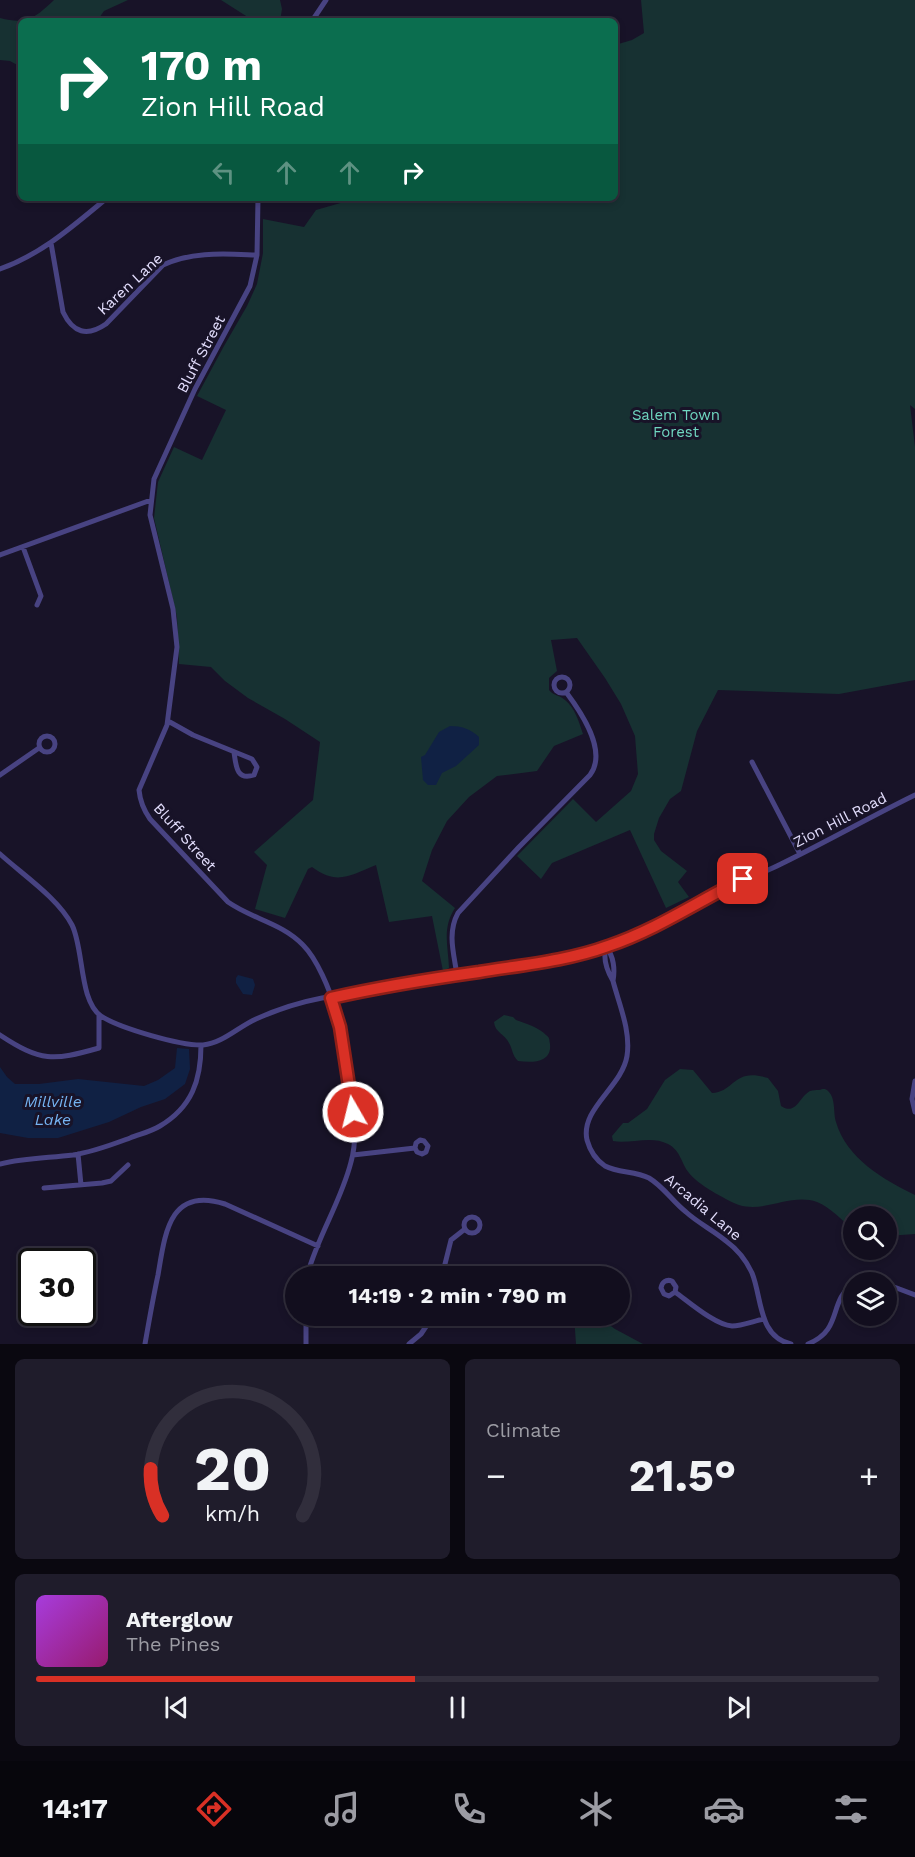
<!DOCTYPE html>
<meta charset="utf-8">
<style>
:root{--surface:#120e1e;--page:#1f1c2b;--text:#f1f3f6;--muted:#9c9ca4;--line:#312e3c;--accent:#d93025}
body{margin:0;font-family:"Work Sans",sans-serif;background:var(--page);color:var(--text);height:100vh;display:flex;flex-direction:column;font-size:22px;white-space:nowrap}
*{box-sizing:border-box;margin:0}
p{font-size:20px;color:var(--muted)}
.icon{flex:none;width:33px;height:33px;fill:none;stroke:currentColor;stroke-width:2;stroke-linecap:round;stroke-linejoin:round}
.map{position:relative;height:1344px;overflow:hidden}
.drawer{display:flex;flex-direction:column;gap:15px;padding:15px;background:#0a0810;flex:1}
.drawer>*{flex:none}
.hud{position:absolute;left:18px;top:18px;width:600px;height:183px;border-radius:9px;box-shadow:0 3px 9px #0003,0 0 0 2px var(--line);background:#0b6e4f;color:#fff;overflow:hidden}
.buttons{position:absolute;left:843px;top:1206px;display:grid;gap:12px}
.buttons a{display:grid;place-items:center;width:54px;height:54px;border-radius:50%;background:var(--surface);box-shadow:0 3px 9px #0003,0 0 0 2px var(--line);font-size:30px}
.speed{position:absolute;left:18px;top:1248px;display:flex;gap:12px;font-size:30px;font-weight:700;text-align:center}
.speed>*{display:grid;place-content:center;width:78px;height:78px;border-radius:50%;background:var(--surface);box-shadow:0 3px 9px #0003,0 0 0 2px var(--line);line-height:1}
.speed .limit{border:3px solid #111;border-radius:9px;background:#fff;color:#111}
.pin{position:absolute;display:grid;place-items:center;width:51px;height:51px;color:#fff;margin:-26px;border-radius:12px;box-shadow:0 3px 9px #0006}
.me{position:absolute;width:66px;margin:-33px;rotate:352deg;stroke-linejoin:round;filter:drop-shadow(0 0 4px #0008)}
.turn{display:flex;align-items:center;gap:21px;height:126px;padding:0 24px;font-size:27px}
.turn .icon{width:78px;height:78px;stroke-width:2.5}
.turn b{display:block;font-size:42px;line-height:51px}
.lanes{display:flex;align-items:center;height:57px;padding:0 24px;background:#0003;justify-content:center;gap:30px;direction:ltr}
.lanes .off{opacity:.35}
.big{font-size:45px;font-weight:700;line-height:1.1}
.drawer .widget{flex:1;display:flex;flex-direction:column;justify-content:center;gap:9px;min-width:0;padding:0 21px;border-radius:9px;background:var(--page)}
.drawer .dial{align-items:center;gap:0}
.dial svg{height:156px;overflow:visible;fill:none;stroke:var(--line);stroke-width:7;stroke-linecap:round;text-anchor:middle}
.dial text{fill:var(--text);stroke:none}
.song{display:flex;align-items:center;gap:18px}
.cover{width:72px;height:72px;border-radius:9px;background:linear-gradient(135deg,hsl(280 70% 55%),hsl(320 70% 35%))}
.played{height:6px;border-radius:3px;background:linear-gradient(90deg,var(--accent) 45%,var(--line) 45%)}
.keys{display:flex;justify-content:space-around;direction:ltr}
.heat{display:flex;justify-content:space-between;align-items:center;font-size:33px;direction:ltr}
.drawer .tiles{flex:1;display:grid;gap:15px;grid-template-columns:1fr 1fr}
.widget:last-child{grid-column:span 2}
.trip{position:absolute;left:285px;top:1266px;width:345px;height:60px;border-radius:30px;background:var(--surface);box-shadow:0 3px 9px #0003,0 0 0 2px var(--line);font-weight:700;line-height:60px;text-align:center}
.tab-bar{display:flex;height:96px;justify-content:space-around;align-items:center;background:#07060c;color:var(--muted)}
.tab-bar .icon{width:42px;height:42px}
.tab-bar .selected{color:var(--accent)}
.tab-bar b{font-size:27px;color:var(--text)}
.map>svg:first-child{display:block}
</style>
<div class="map">
<svg width="915" height="1344" viewBox="0 0 915 1344">
<rect width="100%" height="100%" fill="#181328"/>
<path fill="#173132" d="M 54,0 L 128,0 L 104,11 L 97,21 L 21,21 L 21,67 L 10,61 L 0,60 L 0,18 C 27,25 35,18 54,0 Z
M 221,0 L 280,0 L 282,9 L 280,21 L 254,21 Z
M 641,0 L 915,0 L 915,409 L 910,405 L 915,447 L 915,680 L 839,694 L 718,690 L 697,731 L 681,791 L 670,799 L 659,818 L 654,834 L 654,840 L 661,851 L 687,871 L 678,882 L 689,897 L 666,908 L 630,830 L 552,863 L 541,879 L 517,856 L 573,799 L 596,822 L 631,791 L 638,774 L 635,736 L 621,704 L 605,678 L 577,638 L 551,640 L 557,671 L 549,678 L 549,690 C 554,696 560,695 565,700 C 575,708 579,722 583,734 L 554,746 L 537,771 L 497,776 L 469,797 L 447,821 L 432,850 L 422,881 L 455,908 C 442,928 448,945 449,968 L 443,971 L 432,916 L 389,922 L 376,865 C 351,875 337,886 312,867 L 308,869 L 285,918 L 255,909 L 267,865 L 254,852 L 313,800 L 320,742 L 285,719 L 248,698 L 225,681 L 211,667 L 179,664 L 177,617 L 154,518 L 158,482 L 174,447 L 202,460 L 226,410 L 197,396 L 224,346 L 247,306 L 257,284 L 263,253 L 263,219 L 304,227 L 316,210 L 358,198 L 615,198 L 615,45 L 632,40 L 644,33 Z
M 504,1015 L 513,1017 L 516,1020 C 525,1023 540,1028 546,1035 C 550,1038 549,1039 550,1044 C 552,1063 532,1063 518,1061 C 512,1055 513,1050 509,1043 C 505,1034 495,1033 494,1022 Z
M 680,1069 L 693,1070 L 712,1093 C 735,1092 733,1067 768,1078 L 778,1091 L 781,1106 C 796,1116 799,1097 810,1091 C 813,1090 816,1090 819,1090 C 823,1089 825,1088 828,1091 C 836,1098 833,1113 836,1122 C 846,1158 884,1180 915,1195 L 915,1234 L 887,1236 L 886,1216 L 854,1216 L 853,1230 C 843,1221 830,1207 817,1202 C 791,1193 765,1213 739,1205 C 726,1200 697,1184 689,1173 C 681,1163 681,1151 668,1144 C 652,1135 630,1144 613,1141 L 612,1136 L 623,1123 L 628,1123 L 647,1109 L 665,1080 Z
M 574,1316 L 597,1316 L 615,1329 L 643,1344 L 576,1344 Z"/>
<path fill="#102144" d="M 450,726 C 461,726 471,729 479,737 L 479,745 L 456,766 L 442,773 L 436,785 L 428,785 L 423,780 L 421,757 L 425,755 L 439,732 Z
M 238,975 L 253,979 L 255,985 L 252,995 L 243,994 L 236,983 L 236,978 Z
M 177,1048 L 189,1049 L 190,1069 L 185,1084 L 165,1099 L 141,1107 L 109,1122 L 58,1138 L 28,1138 L 0,1133 L 0,1067 L 7,1077 L 15,1084 L 39,1084 L 78,1079 L 144,1086 L 158,1080 L 175,1068 Z"/>
<g fill="none" stroke-linecap="round" stroke-linejoin="round">
<path stroke="#484382" stroke-width="5" d="M 312,21 L 326,0
M 258,198 L 257,255 L 250,286 L 195,389 L 154,479 L 150,515 L 173,609 L 177,647 L 167,725 L 139,790 C 140,801 143,809 150,819 L 228,902 C 252,919 282,923 303,945 C 317,959 330,990 335,1009 C 341,1027 343,1045 345,1063 C 351,1095 360,1130 351,1162 C 341,1202 317,1237 307,1276
M 51,243 L 63,312 C 73,333 87,337 106,324 L 163,265 C 193,251 226,254 257,255
M 0,269 C 42,254 73,226 107,198
M 23,547 L 41,596 L 37,605
M 0,555 L 151,500
M554 685a8 8 0 1 1 16 0a8 8 0 1 1-16 0Z
M 168,721 L 193,735 L 252,759 L 257,767 L 254,775 C 236,781 236,765 234,752
M39 744a8 8 0 1 1 16 0a8 8 0 1 1-16 0Z
M 752,762 L 800,854
M 0,775 L 39,748
M 0,854 C 23,875 58,898 72,925 C 84,949 79,1001 101,1016 C 119,1028 181,1046 203,1045 C 223,1043 238,1027 256,1019 C 276,1010 301,1002 322,998 C 368,991 414,982 460,974 C 520,965 580,958 638,936 C 664,925 687,907 713,894 C 735,883 759,875 781,864 C 826,842 870,817 915,795
M 606,947 C 603,958 607,971 613,981 C 619,1004 631,1031 627,1056 C 622,1087 580,1109 587,1140 C 590,1151 596,1160 605,1166 C 618,1173 635,1171 649,1178 C 664,1187 672,1201 686,1212 C 698,1223 713,1230 726,1241 C 737,1249 746,1260 752,1273 C 762,1297 758,1337 791,1344
M 606,947 C 614,956 615,970 613,981
M 457,975 C 454,954 447,933 458,913 L 519,847 L 590,775 C 608,751 581,712 566,692
M 0,1035 C 41,1062 53,1061 99,1048 L 99,1015
M 915,1081 L 912,1099 L 915,1112
M 78,1154 L 81,1185
M 353,1155 L 415,1148 L 417,1152 L 422,1154 L 426,1152 L 428,1146 L 424,1141 L 420,1140 L 416,1143 L 415,1148
M 0,1164 C 24,1158 48,1158 73,1155 C 93,1152 111,1145 130,1138 C 140,1134 150,1132 160,1126 C 192,1107 201,1080 201,1045
M 44,1188 L 102,1183 L 111,1181 L 128,1165
M464 1225a8 8 0 1 1 16 0a8 8 0 1 1-16 0Z
M 442,1276 L 451,1240 L 465,1229
M 855,1282 L 863,1280 L 881,1282
M 886,1284 L 915,1295
M 675,1292 L 669,1296 L 664,1294 L 661,1288 C 662,1282 666,1279 672,1281 L 676,1287 L 675,1292 C 689,1302 715,1325 732,1326 C 742,1326 754,1321 764,1319
M 306,1316 L 306,1344
M 145,1344 C 149,1321 153,1298 158,1275 C 165,1234 169,1186 225,1204 L 318,1246
M 409,1344 L 421,1334 L 433,1316
M 808,1344 C 844,1329 827,1302 854,1283"/>
</g>
<g fill="none" stroke-linecap="round" stroke-linejoin="round">
<defs>
<path id="route" d="M 353,1112 L 340,1027 L 331,998 C 380,987 429,979 479,972 C 522,965 567,961 608,946 C 656,930 697,902 743,879"/>
</defs>
<use href="#route" stroke="#8d1f18" stroke-width="15"/>
<use href="#route" stroke="#d93025" stroke-width="10"/>
</g>
<g text-anchor="middle" dominant-baseline="central" stroke-width="6" stroke-linejoin="round" paint-order="stroke">
<g font-size="15" fill="#e2ddfc" stroke="#181328">
<text transform="translate(130 284) rotate(-43)">Karen Lane</text>
<text transform="translate(201 354) rotate(-62)">Bluff Street</text>
<text transform="translate(840 820) rotate(-27)">Zion Hill Road</text>
<text transform="translate(185 837) rotate(48)">Bluff Street</text>
<text transform="translate(703 1207) rotate(40)">Arcadia Lane</text>
</g>
<g font-size="15" fill="#6fd6c0" stroke="#181328">
<text x="676" y="415">Salem Town<tspan x="676" dy="17">Forest</tspan></text>
</g>
<g font-size="16" font-style="italic" fill="#75b3f2" stroke="#181328">
<text x="53" y="1101">Millville<tspan x="53" dy="18">Lake</tspan></text>
</g>
</g>
</svg>
<div class="buttons">
<a><svg class="icon" aria-label="search" viewBox="0 0 24 24"><circle cx="10" cy="10" r="6"/><path d="M15 15l6 6"/></svg></a>
<a><svg class="icon" aria-label="layers" viewBox="0 0 24 24"><path d="M12 4l9 5-9 5-9-5zM3 14l9 5 9-5"/></svg></a>
</div>
<div class="speed"><div class="limit">30</div></div>
<div class="pin" style="left:743px;top:879px;background:#d93025"><svg class="icon" aria-label="arrive" viewBox="0 0 24 24"><path d="M6 21V4h12l-3 4 3 4H6"/></svg></div>
<svg class="me" style="left:353px;top:1112px" viewBox="-20 -20 40 40"><circle r="17" fill="#d93025" stroke="#fff" stroke-width="3"/><path d="M0-11L8 9 0 5-8 9z" fill="#fff"/></svg>
<div class="trip">14:19 · 2 min · 790 m</div>
<div class="hud">
<div class="turn"><svg class="icon" aria-label="right" viewBox="0 0 24 24"><path d="M7 20v-9h11M14 6l5 5-5 5"/></svg><div><b>170 m</b>Zion Hill Road</div></div>
<div class="lanes"><svg class="icon off" aria-label="left" viewBox="0 0 24 24"><path d="M17 20v-9H6M10 6l-5 5 5 5"/></svg><svg class="icon off" aria-label="ahead" viewBox="0 0 24 24"><path d="M12 20V5M6 11l6-6 6 6"/></svg><svg class="icon off" aria-label="ahead" viewBox="0 0 24 24"><path d="M12 20V5M6 11l6-6 6 6"/></svg><svg class="icon" aria-label="right" viewBox="0 0 24 24"><path d="M7 20v-9h11M14 6l5 5-5 5"/></svg></div>
</div>
</div>
<section class="drawer">
<div class="tiles">
<div class="widget dial"><svg viewBox="0 0 100 80">
<path d="M14 69A42 42 0 1 1 86 69"/>
<path d="M14 69A42 42 0 0 1 8 45" stroke="#d93025"/>
<text x="50" y="56" font-size="32" font-weight="700">20</text>
<text x="50" y="72" font-size="11">km/h</text>
</svg></div>
<div class="widget"><p>Climate</p>
<div class="heat"><a>−</a><b class="big">21.5°</b><a>+</a></div>
</div>
<div class="widget">
<div class="song"><i class="cover"></i><div><b>Afterglow</b><p>The Pines</p></div></div>
<div class="played"></div>
<div class="keys"><svg class="icon" aria-label="previous" viewBox="0 0 24 24"><path d="M18 5L8 12l10 7zM5 5v14"/></svg><svg class="icon" aria-label="pause" viewBox="0 0 24 24"><path d="M8 5v14M16 5v14"/></svg><svg class="icon" aria-label="next" viewBox="0 0 24 24"><path d="M6 5l10 7-10 7zM19 5v14"/></svg></div>
</div>
</div>
</section>
<nav class="tab-bar">
<b>14:17</b>
<svg class="icon selected" aria-label="directions" viewBox="0 0 24 24"><path d="M12 3l9 9-9 9-9-9zM9 14v-3h6M13 9l2 2-2 2"/></svg>
<svg class="icon" aria-label="music" viewBox="0 0 24 24"><path d="M9 18V5l10-2v13"/><circle cx="6" cy="18" r="3"/><circle cx="16" cy="16" r="3"/></svg>
<svg class="icon" aria-label="phone" viewBox="0 0 24 24"><path d="M5 4h4l2 5-3 2q2 4 5 5l2-3 5 2v4C11 20 4 13 5 4z"/></svg>
<svg class="icon" aria-label="climate" viewBox="0 0 24 24"><path d="M12 3v18M4 7l16 10M4 17L20 7"/></svg>
<svg class="icon" aria-label="car" viewBox="0 0 24 24"><path d="M5 17H2v-5l4-1 3-4h7l3 4 3 1v5h-3M9 17h6M6 11h13"/><circle cx="7" cy="17" r="2"/><circle cx="17" cy="17" r="2"/></svg>
<svg class="icon" aria-label="filters" viewBox="0 0 24 24"><path d="M4 7h16M4 17h16"/><circle cx="9" cy="7" r="2"/><circle cx="15" cy="17" r="2"/></svg>
</nav>
